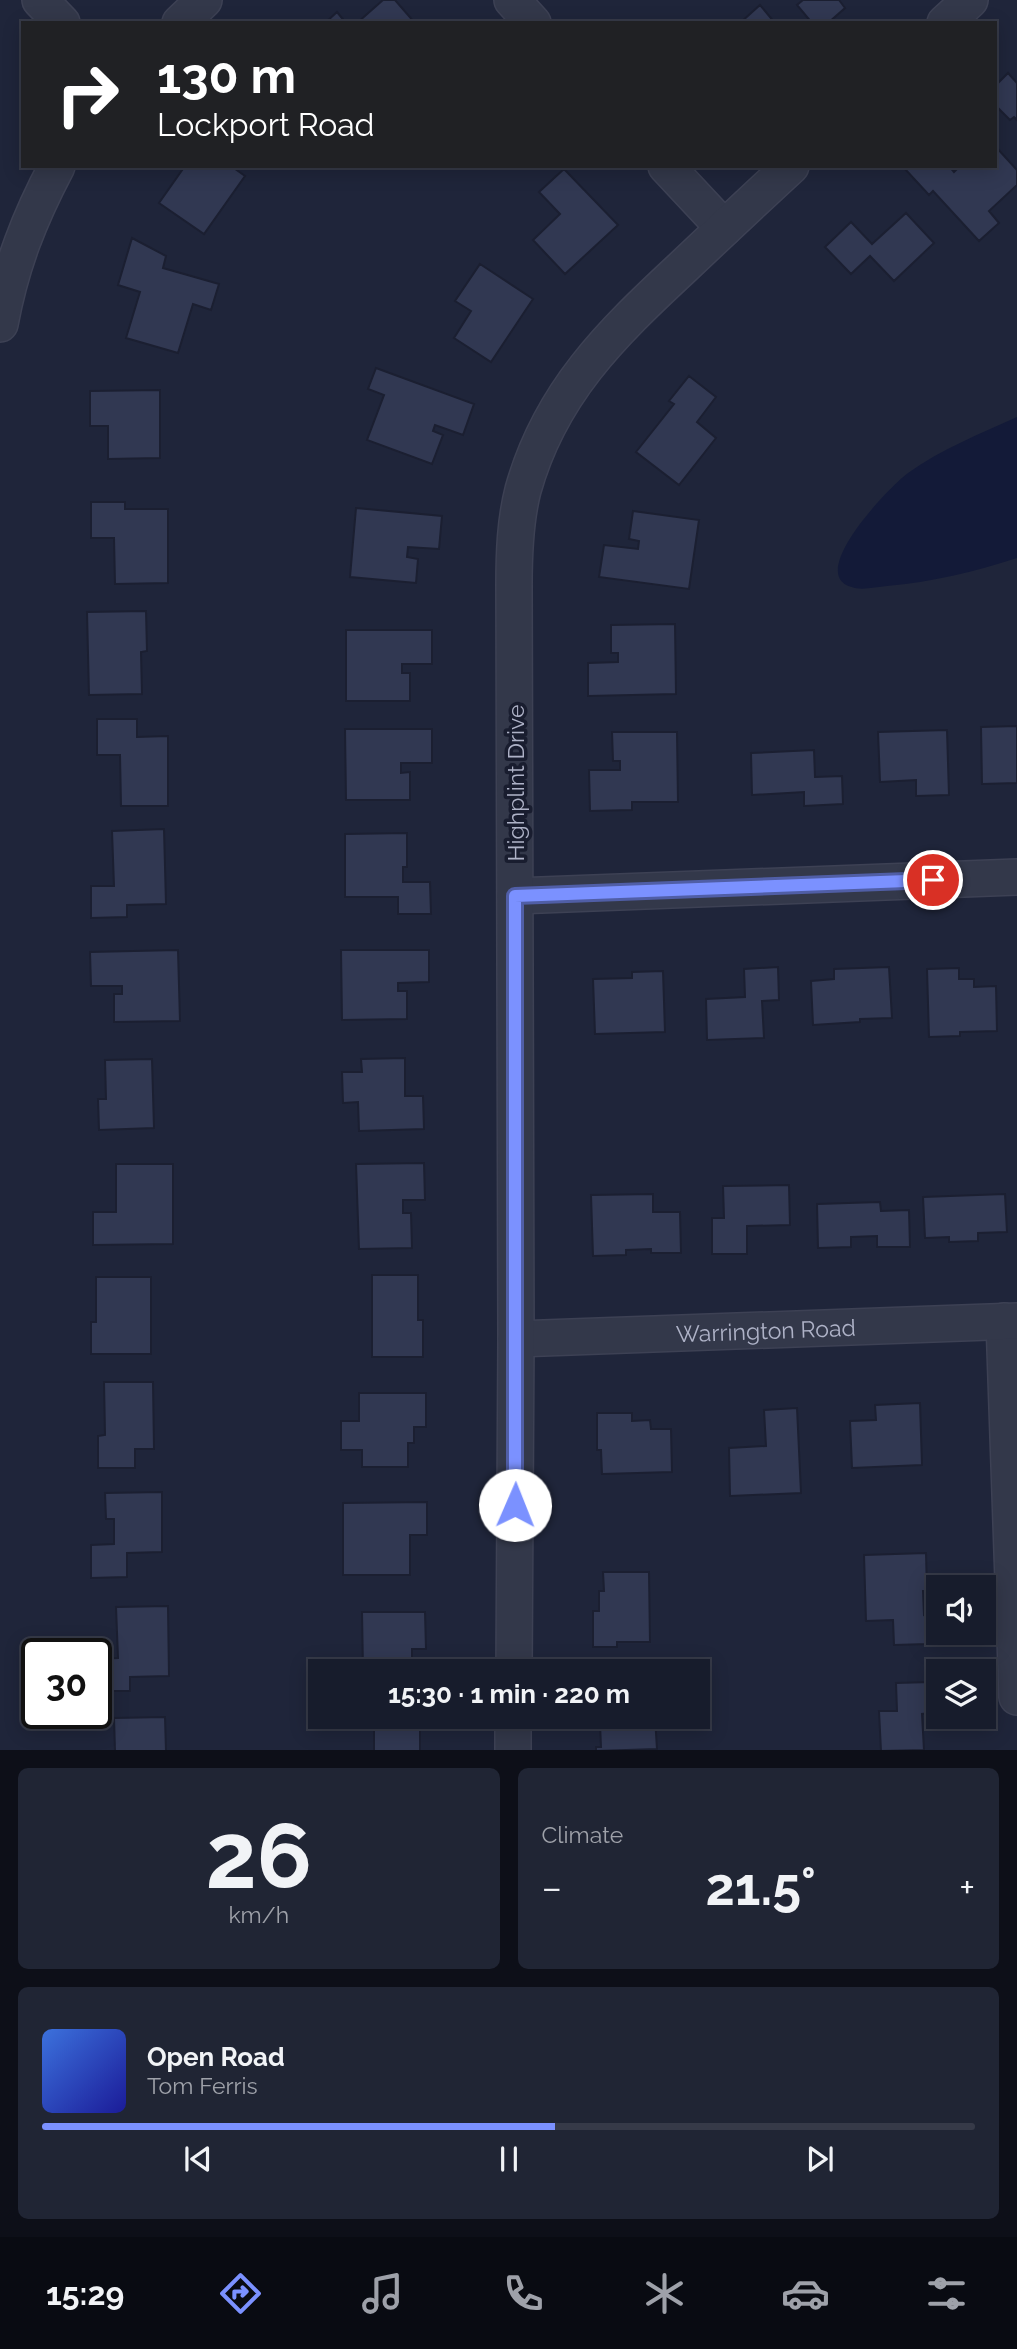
<!DOCTYPE html>
<meta charset="utf-8">
<style>
:root{--surface:#171c2c;--page:#202534;--text:#f1f3f6;--muted:#9ea1a9;--line:#363a48;--accent:#7b91ff}
body{margin:0;font-family:Raleway,sans-serif;background:var(--page);color:var(--text);height:100vh;display:flex;flex-direction:column;font-size:26px;white-space:nowrap}
*{box-sizing:border-box;margin:0}
p{font-size:23px;color:var(--muted)}
.icon{flex:none;width:38px;height:38px;fill:none;stroke:currentColor;stroke-width:2;stroke-linecap:round;stroke-linejoin:round}
.map{position:relative;height:1750px;overflow:hidden}
.panel{display:flex;flex-direction:column;gap:18px;padding:18px;background:#0d0f18;flex:1}
.panel>*{flex:none}
.hud{position:absolute;left:21px;top:21px;width:976px;height:147px;border-radius:0px;box-shadow:0 4px 18px #0003,0 0 0 2px var(--line);background:#202124;color:#fff;overflow:hidden}
.buttons{position:absolute;left:926px;top:1575px;display:grid;gap:14px}
.buttons a{display:grid;place-items:center;width:70px;height:70px;border-radius:0px;background:var(--surface);box-shadow:0 4px 18px #0003,0 0 0 2px var(--line);font-size:35px}
.speed{position:absolute;left:21px;top:1638px;display:flex;gap:14px;font-size:35px;font-weight:700;text-align:center}
.speed>*{display:grid;place-content:center;width:91px;height:91px;border-radius:50%;background:var(--surface);box-shadow:0 4px 18px #0003,0 0 0 2px var(--line);line-height:1}
.speed .limit{border:4px solid #111;border-radius:10px;background:#fff;color:#111}
.pin{position:absolute;display:grid;place-items:center;width:60px;height:60px;color:#fff;margin:-30px;border:4px solid #fff;border-radius:50%;box-shadow:0 2px 7px #0007}
.me{position:absolute;width:77px;margin:-38px;rotate:1deg;stroke-linejoin:round;filter:drop-shadow(0 0 5px #0008)}
.turn{display:flex;align-items:center;gap:24px;height:147px;padding:0 21px;font-size:32px}
.turn .icon{width:91px;height:91px;stroke-width:2.5}
.turn b{display:block;font-size:49px;line-height:60px}
.big{font-size:52px;font-weight:700;line-height:1.1}
.panel .widget{flex:1;display:flex;flex-direction:column;justify-content:center;gap:10px;min-width:0;padding:0 24px;border-radius:10px;background:var(--page)}
.panel .dial{align-items:center;gap:0}
.dial b{font-size:91px;line-height:1}
.song{display:flex;align-items:center;gap:21px}
.cover{width:84px;height:84px;border-radius:10px;background:linear-gradient(135deg,hsl(220 70% 55%),hsl(240 70% 35%))}
.played{height:7px;border-radius:4px;background:linear-gradient(90deg,var(--accent) 55%,var(--line) 55%)}
.keys{display:flex;justify-content:space-around;direction:ltr}
.heat{display:flex;justify-content:space-between;align-items:center;font-size:38px;direction:ltr}
.panel .tiles{flex:1;display:grid;gap:18px;grid-template-columns:1fr 1fr}
.widget:last-child{grid-column:span 2}
.trip{position:absolute;left:308px;top:1659px;width:402px;height:70px;border-radius:0px;background:var(--surface);box-shadow:0 4px 18px #0003,0 0 0 2px var(--line);font-weight:700;line-height:70px;text-align:center}
.menu{display:flex;height:112px;justify-content:space-around;align-items:center;background:#090b12;color:var(--muted)}
.menu .icon{width:49px;height:49px}
.menu .on{color:var(--accent)}
.menu b{font-size:32px;color:var(--text)}
.map>svg:first-child{display:block}
</style>
<div class="map">
<svg width="1017" height="1751" viewBox="0 0 1017 1751">
<rect width="100%" height="100%" fill="#1f253a"/>
<path fill="#131a38" d="M 1017,417 L 1017,558 C 974,572 932,582 887,586 C 877,587 864,590 855,588 C 801,578 890,486 908,473 C 941,449 980,434 1017,417 Z"/>
<path fill="#313852" stroke="#1b1f31" stroke-width="2" d="M 383,0 L 395,0 L 415,23 L 357,23 Z
M 803,0 L 839,0 L 845,8 L 828,23 L 812,23 L 797,5 Z
M 760,5 L 775,23 L 740,23 Z
M 337,12 L 346,23 L 325,23 Z
M 1008,73 L 1017,83 L 1017,120 L 1014,117 L 1010,120 L 996,106 L 996,85 Z
M 996,147 L 1017,170 L 1017,185 L 989,211 L 999,223 L 979,241 L 933,191 L 929,195 L 905,169 L 908,166 L 949,166 L 954,172 L 960,166 L 996,166 Z
M 185,166 L 231,166 L 245,176 L 204,234 L 159,203 Z
M 564,169 L 618,225 L 565,274 L 533,240 L 560,214 L 539,192 Z
M 906,213 L 934,243 L 894,281 L 870,256 L 851,274 L 825,247 L 851,222 L 872,244 Z
M 132,238 L 166,256 L 163,268 L 219,284 L 211,310 L 193,304 L 178,353 L 126,338 L 140,292 L 118,285 Z
M 480,264 L 533,299 L 491,362 L 454,338 L 471,311 L 455,301 Z
M 376,368 L 474,404 L 463,435 L 435,425 L 433,431 L 443,435 L 432,464 L 367,440 L 384,395 L 368,389 Z
M 689,376 L 716,397 L 697,422 L 716,438 L 679,485 L 636,452 L 674,404 L 669,401 Z
M 160,390 L 160,458 L 108,459 L 108,426 L 90,426 L 90,391 Z
M 91,502 L 125,502 L 125,509 L 168,509 L 168,583 L 115,584 L 114,538 L 91,538 Z
M 356,508 L 442,516 L 439,549 L 408,547 L 407,557 L 418,559 L 416,583 L 350,577 Z
M 633,511 L 699,520 L 689,589 L 599,577 L 604,545 L 638,549 L 639,541 L 629,539 Z
M 146,611 L 147,651 L 141,652 L 142,694 L 89,695 L 87,612 Z
M 675,624 L 676,694 L 588,696 L 588,663 L 618,662 L 618,653 L 611,653 L 611,625 Z
M 346,630 L 432,630 L 432,664 L 402,664 L 402,673 L 410,673 L 410,701 L 346,701 Z
M 97,719 L 137,719 L 137,737 L 168,736 L 168,806 L 121,806 L 120,755 L 97,755 Z
M 1017,726 L 1017,783 L 982,784 L 981,727 Z
M 345,729 L 432,729 L 432,763 L 401,763 L 401,773 L 410,772 L 410,800 L 346,800 Z
M 947,730 L 949,795 L 916,796 L 916,780 L 880,782 L 878,732 Z
M 612,732 L 677,732 L 678,802 L 632,802 L 632,810 L 590,811 L 589,770 L 620,770 L 620,761 L 613,761 Z
M 814,750 L 815,777 L 842,776 L 843,804 L 804,806 L 804,792 L 752,795 L 751,753 Z
M 164,829 L 166,904 L 127,905 L 127,917 L 91,918 L 91,886 L 114,886 L 112,831 Z
M 407,833 L 407,867 L 403,867 L 403,882 L 430,882 L 431,914 L 398,914 L 398,897 L 345,897 L 345,834 Z
M 178,950 L 180,1021 L 114,1022 L 114,994 L 122,994 L 122,986 L 91,986 L 90,952 Z
M 341,950 L 429,950 L 429,982 L 398,983 L 398,991 L 407,991 L 407,1019 L 342,1020 Z
M 778,967 L 779,1000 L 762,1001 L 764,1038 L 707,1040 L 706,999 L 745,997 L 744,969 Z
M 889,967 L 892,1018 L 860,1019 L 860,1022 L 813,1025 L 811,981 L 834,979 L 834,969 Z
M 959,968 L 959,979 L 974,979 L 974,987 L 996,986 L 997,1031 L 960,1032 L 960,1036 L 929,1037 L 927,969 Z
M 663,971 L 665,1032 L 595,1034 L 593,979 L 632,978 L 632,972 Z
M 405,1058 L 405,1096 L 423,1096 L 424,1129 L 359,1131 L 358,1102 L 343,1103 L 342,1072 L 362,1072 L 361,1059 Z
M 152,1059 L 154,1128 L 99,1130 L 98,1099 L 106,1099 L 105,1060 Z
M 424,1163 L 425,1200 L 403,1200 L 403,1213 L 411,1213 L 412,1248 L 359,1249 L 356,1164 Z
M 116,1164 L 173,1164 L 173,1244 L 93,1245 L 93,1212 L 116,1212 Z
M 789,1185 L 790,1225 L 747,1226 L 747,1254 L 712,1254 L 712,1218 L 724,1218 L 723,1186 Z
M 653,1194 L 653,1212 L 680,1212 L 681,1253 L 651,1253 L 651,1249 L 626,1250 L 626,1255 L 593,1256 L 591,1195 Z
M 1005,1194 L 1007,1232 L 978,1233 L 978,1241 L 949,1242 L 949,1237 L 925,1238 L 923,1197 Z
M 880,1202 L 881,1211 L 909,1210 L 910,1247 L 877,1247 L 877,1236 L 851,1237 L 851,1247 L 818,1248 L 817,1204 Z
M 372,1275 L 418,1275 L 418,1320 L 423,1320 L 423,1357 L 372,1357 Z
M 96,1277 L 151,1277 L 151,1354 L 91,1354 L 91,1322 L 96,1322 Z
M 104,1382 L 153,1382 L 154,1449 L 135,1449 L 135,1468 L 98,1468 L 98,1436 L 105,1435 Z
M 359,1393 L 426,1393 L 426,1427 L 414,1427 L 414,1443 L 408,1443 L 408,1467 L 362,1467 L 362,1450 L 341,1450 L 341,1421 L 359,1421 Z
M 920,1403 L 922,1465 L 852,1468 L 850,1421 L 876,1420 L 875,1405 Z
M 797,1408 L 801,1493 L 730,1496 L 729,1448 L 766,1446 L 764,1410 Z
M 597,1413 L 632,1413 L 632,1421 L 650,1420 L 651,1429 L 671,1429 L 672,1472 L 602,1474 L 601,1450 L 597,1450 Z
M 162,1492 L 162,1552 L 127,1553 L 127,1577 L 91,1578 L 91,1545 L 114,1544 L 114,1519 L 106,1519 L 105,1493 Z
M 427,1502 L 427,1535 L 410,1535 L 410,1575 L 343,1575 L 343,1503 Z
M 926,1553 L 927,1591 L 923,1591 L 924,1615 L 928,1614 L 928,1644 L 894,1645 L 893,1620 L 866,1621 L 864,1555 Z
M 603,1572 L 649,1572 L 650,1642 L 617,1642 L 617,1647 L 593,1647 L 593,1611 L 599,1611 L 599,1591 L 604,1591 Z
M 168,1606 L 169,1676 L 130,1677 L 130,1691 L 96,1691 L 96,1659 L 118,1658 L 116,1607 Z
M 362,1612 L 425,1612 L 426,1649 L 412,1649 L 412,1671 L 363,1671 Z
M 930,1682 L 931,1713 L 922,1714 L 924,1750 L 881,1751 L 879,1711 L 897,1711 L 896,1683 Z
M 165,1717 L 166,1751 L 115,1751 L 114,1718 Z
M 374,1717 L 420,1717 L 420,1751 L 374,1751 Z
M 596,1717 L 655,1717 L 657,1749 L 596,1751 L 596,1747 L 601,1747 L 600,1724 L 596,1724 Z"/>
<g fill="none" stroke-linecap="round" stroke-linejoin="round">
<defs>
<g id="minor">
<path d="M 40,0 L 62,23"/>
<path d="M 512,0 L 533,23"/>
<path d="M 180,23 L 204,0"/>
<path d="M 945,23 L 970,0"/>
<path d="M 666,166 L 724,228"/>
<path d="M 0,324 C 11,265 29,219 57,166"/>
<path d="M 515,896 L 1017,877"/>
<path d="M 1004,1321 L 1017,1697"/>
<path id="s1" d="M 516,1339 L 1017,1321"/>
<path d="M 514,1671 L 516,1339 L 514,585 C 514,553 515,521 523,490 C 550,393 611,334 682,268 C 718,234 754,200 791,166"/>
<path d="M 513,1751 L 513,1717"/>
</g>
</defs>
<use href="#minor" stroke="#3d4154" stroke-width="38"/>
<use href="#minor" stroke="#33384a" stroke-width="35"/>
</g>
<g fill="none" stroke-linecap="round" stroke-linejoin="round">
<defs>
<path id="route" d="M 515,1505 L 515,896 L 933,880"/>
</defs>
<use href="#route" stroke="#505ea6" stroke-width="18"/>
<use href="#route" stroke="#7b91ff" stroke-width="12"/>
</g>
<g text-anchor="middle" dominant-baseline="central" stroke-width="7" stroke-linejoin="round" paint-order="stroke">
<g font-size="23" fill="#aeb2c7" stroke="#191d2f">
<text transform="translate(515 783) rotate(-90)">Highplint Drive</text>
<text stroke="none"><textPath href="#s1" startOffset="250">Warrington Road</textPath></text>
</g>
</g>
</svg>
<div class="buttons">
<a><svg class="icon" aria-label="sound" viewBox="0 0 24 24"><path d="M4 9h4l5-4v14l-5-4H4zM17 9q2 3 0 6"/></svg></a>
<a><svg class="icon" aria-label="layers" viewBox="0 0 24 24"><path d="M12 4l9 5-9 5-9-5zM3 14l9 5 9-5"/></svg></a>
</div>
<div class="speed"><div class="limit">30</div></div>
<div class="pin" style="left:933px;top:880px;background:#d93025"><svg class="icon" aria-label="arrive" viewBox="0 0 24 24"><path d="M6 21V4h12l-3 4 3 4H6"/></svg></div>
<svg class="me" style="left:515px;top:1505px" viewBox="-20 -20 40 40"><circle r="19" fill="#fff"/><path d="M0-13L10 11 0 6-10 11z" fill="#7b91ff"/></svg>
<div class="trip">15:30 · 1 min · 220 m</div>
<div class="hud">
<div class="turn"><svg class="icon" aria-label="right" viewBox="0 0 24 24"><path d="M7 20v-9h11M14 6l5 5-5 5"/></svg><div><b>130 m</b>Lockport Road</div></div>
</div>
</div>
<section class="panel">
<div class="tiles">
<div class="widget dial"><b>26</b><p>km/h</p></div>
<div class="widget"><p>Climate</p>
<div class="heat"><a>−</a><b class="big">21.5°</b><a>+</a></div>
</div>
<div class="widget">
<div class="song"><i class="cover"></i><div><b>Open Road</b><p>Tom Ferris</p></div></div>
<div class="played"></div>
<div class="keys"><svg class="icon" aria-label="previous" viewBox="0 0 24 24"><path d="M18 5L8 12l10 7zM5 5v14"/></svg><svg class="icon" aria-label="pause" viewBox="0 0 24 24"><path d="M8 5v14M16 5v14"/></svg><svg class="icon" aria-label="next" viewBox="0 0 24 24"><path d="M6 5l10 7-10 7zM19 5v14"/></svg></div>
</div>
</div>
</section>
<nav class="menu">
<b>15:29</b>
<svg class="icon on" aria-label="directions" viewBox="0 0 24 24"><path d="M12 3l9 9-9 9-9-9zM9 14v-3h6M13 9l2 2-2 2"/></svg>
<svg class="icon" aria-label="music" viewBox="0 0 24 24"><path d="M9 18V5l10-2v13"/><circle cx="6" cy="18" r="3"/><circle cx="16" cy="16" r="3"/></svg>
<svg class="icon" aria-label="phone" viewBox="0 0 24 24"><path d="M5 4h4l2 5-3 2q2 4 5 5l2-3 5 2v4C11 20 4 13 5 4z"/></svg>
<svg class="icon" aria-label="climate" viewBox="0 0 24 24"><path d="M12 3v18M4 7l16 10M4 17L20 7"/></svg>
<svg class="icon" aria-label="car" viewBox="0 0 24 24"><path d="M5 17H2v-5l4-1 3-4h7l3 4 3 1v5h-3M9 17h6M6 11h13"/><circle cx="7" cy="17" r="2"/><circle cx="17" cy="17" r="2"/></svg>
<svg class="icon" aria-label="filters" viewBox="0 0 24 24"><path d="M4 7h16M4 17h16"/><circle cx="9" cy="7" r="2"/><circle cx="15" cy="17" r="2"/></svg>
</nav>
